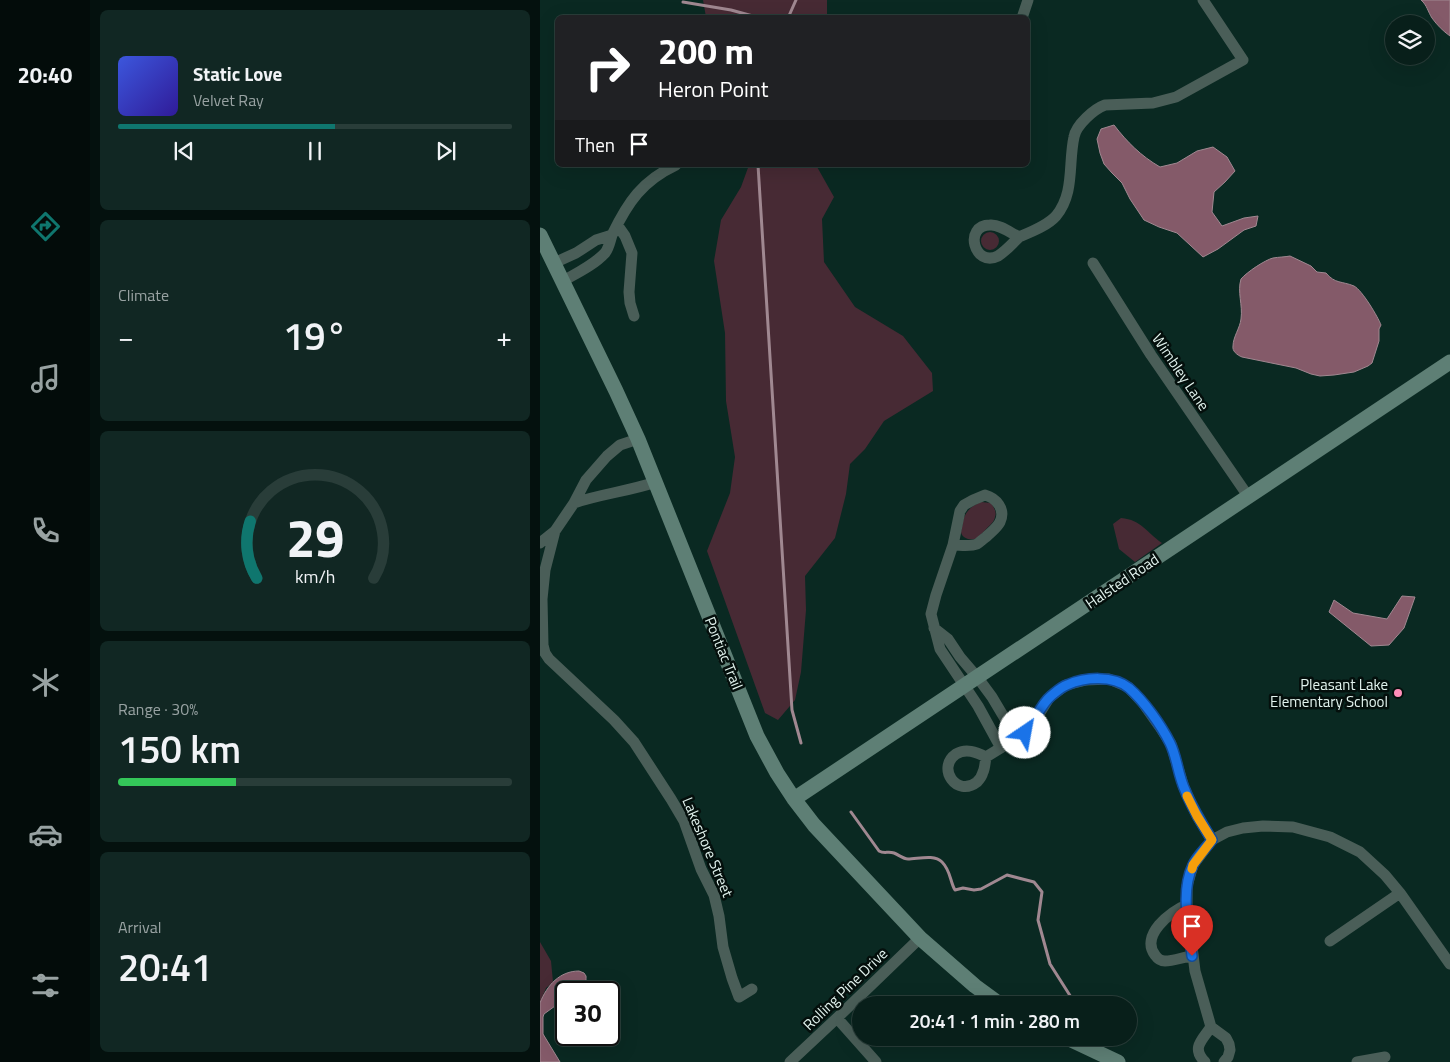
<!DOCTYPE html>
<meta charset="utf-8">
<style>
:root{--surface:#081f1a;--page:#112723;--text:#f1f3f6;--muted:#98a2a2;--line:#293d39;--accent:#0f766e}
body{margin:0;font-family:"Titillium Web",sans-serif;background:var(--page);color:var(--text);height:100vh;display:flex;flex-direction:column;font-size:19px;white-space:nowrap}
*{box-sizing:border-box;margin:0}
p{font-size:16px;color:var(--muted)}
.icon{flex:none;width:28px;height:28px;fill:none;stroke:currentColor;stroke-width:2;stroke-linecap:round;stroke-linejoin:round}
.map{position:relative;flex:1;overflow:hidden}
.panel{display:flex;flex-direction:column;gap:10px;padding:10px;background:#04110e;width:450px}
.panel>*{flex:none}
.banner{position:absolute;left:15px;top:15px;width:475px;height:152px;border-radius:8px;box-shadow:0 5px 20px #0002,0 0 0 1px var(--line);background:#202124;color:#fff;overflow:hidden}
.controls{position:absolute;left:845px;top:15px;display:grid;gap:10px}
.controls a{display:grid;place-items:center;width:50px;height:50px;border-radius:50%;background:var(--surface);box-shadow:0 5px 20px #0002,0 0 0 1px var(--line);font-size:25px}
.speed{position:absolute;left:15px;top:981px;display:flex;gap:10px;font-size:25px;font-weight:700;text-align:center}
.speed>*{display:grid;place-content:center;width:65px;height:65px;border-radius:50%;background:var(--surface);box-shadow:0 5px 20px #0002,0 0 0 1px var(--line);line-height:1}
.speed .limit{border:2px solid #111;border-radius:8px;background:#fff;color:#111}
.pin{position:absolute;display:grid;place-items:center;width:42px;height:42px;color:#fff;margin:-51px -21px;border-radius:50% 50% 50% 0;rotate:-45deg;box-shadow:0 0 5px #0007}
.pin .icon{rotate:45deg}
.me{position:absolute;width:55px;margin:-28px;rotate:33deg;stroke-linejoin:round;filter:drop-shadow(0 0 4px #0008)}
.turn{display:flex;align-items:center;gap:18px;height:105px;padding:0 20px;font-size:22px}
.turn .icon{width:65px;height:65px;stroke-width:2.5}
.turn b{display:block;font-size:35px;line-height:42px}
.then{display:flex;align-items:center;height:48px;padding:0 20px;background:#0003;gap:10px;font-size:19px}
.big{font-size:38px;font-weight:600;line-height:1.1}
.panel .tile{flex:1;display:flex;flex-direction:column;justify-content:center;gap:8px;min-width:0;padding:0 18px;border-radius:8px;background:var(--page)}
.panel .dial{align-items:center;gap:0}
.dial svg{height:130px;overflow:visible;fill:none;stroke:var(--line);stroke-width:7;stroke-linecap:round;text-anchor:middle}
.dial text{fill:var(--text);stroke:none}
.song{display:flex;align-items:center;gap:15px}
.cover{width:60px;height:60px;border-radius:8px;background:linear-gradient(135deg,hsl(230 70% 55%),hsl(250 70% 35%))}
.played{height:5px;border-radius:2px;background:linear-gradient(90deg,var(--accent) 55%,var(--line) 55%)}
.keys{display:flex;justify-content:space-around;direction:ltr}
.heat{display:flex;justify-content:space-between;align-items:center;font-size:28px;direction:ltr}
.charge{height:8px;border-radius:4px;background:linear-gradient(90deg,#34c759 30%,var(--line) 0)}
.trip{position:absolute;left:312px;top:996px;width:285px;height:50px;border-radius:25px;background:var(--surface);box-shadow:0 5px 20px #0002,0 0 0 1px var(--line);font-weight:600;line-height:50px;text-align:center}
main{display:flex;flex:1;min-height:0}
.tab-bar{display:flex;flex-direction:column;width:90px;justify-content:space-around;align-items:center;background:#030c0a;color:var(--muted)}
.tab-bar .icon{width:35px;height:35px}
.tab-bar .active{color:var(--accent)}
.tab-bar b{font-size:22px;color:var(--text)}
.map>svg:first-child{display:block}
</style>
<main>
<nav class="tab-bar">
<b>20:40</b>
<svg class="icon active" aria-label="directions" viewBox="0 0 24 24"><path d="M12 3l9 9-9 9-9-9zM9 14v-3h6M13 9l2 2-2 2"/></svg>
<svg class="icon" aria-label="music" viewBox="0 0 24 24"><path d="M9 18V5l10-2v13"/><circle cx="6" cy="18" r="3"/><circle cx="16" cy="16" r="3"/></svg>
<svg class="icon" aria-label="phone" viewBox="0 0 24 24"><path d="M5 4h4l2 5-3 2q2 4 5 5l2-3 5 2v4C11 20 4 13 5 4z"/></svg>
<svg class="icon" aria-label="climate" viewBox="0 0 24 24"><path d="M12 3v18M4 7l16 10M4 17L20 7"/></svg>
<svg class="icon" aria-label="car" viewBox="0 0 24 24"><path d="M5 17H2v-5l4-1 3-4h7l3 4 3 1v5h-3M9 17h6M6 11h13"/><circle cx="7" cy="17" r="2"/><circle cx="17" cy="17" r="2"/></svg>
<svg class="icon" aria-label="filters" viewBox="0 0 24 24"><path d="M4 7h16M4 17h16"/><circle cx="9" cy="7" r="2"/><circle cx="15" cy="17" r="2"/></svg>
</nav>
<section class="panel">
<div class="tile">
<div class="song"><i class="cover"></i><div><b>Static Love</b><p>Velvet Ray</p></div></div>
<div class="played"></div>
<div class="keys"><svg class="icon" aria-label="previous" viewBox="0 0 24 24"><path d="M18 5L8 12l10 7zM5 5v14"/></svg><svg class="icon" aria-label="pause" viewBox="0 0 24 24"><path d="M8 5v14M16 5v14"/></svg><svg class="icon" aria-label="next" viewBox="0 0 24 24"><path d="M6 5l10 7-10 7zM19 5v14"/></svg></div>
</div>
<div class="tile"><p>Climate</p>
<div class="heat"><a>−</a><b class="big">19°</b><a>+</a></div>
</div>
<div class="tile dial"><svg viewBox="0 0 100 80">
<path d="M14 69A42 42 0 1 1 86 69"/>
<path d="M14 69A42 42 0 0 1 10 34" stroke="#0f766e"/>
<text x="50" y="56" font-size="32" font-weight="700">29</text>
<text x="50" y="72" font-size="11">km/h</text>
</svg></div>
<div class="tile"><p>Range · 30%</p><b class="big">150 km</b><div class="charge"></div></div>
<div class="tile"><p>Arrival</p><b class="big">20:41</b></div>
</section>
<div class="map">
<svg width="910" height="1062" viewBox="0 0 910 1062">
<rect width="100%" height="100%" fill="#0a2922"/>
<path fill="#472a34" d="M 163,0 L 287,0 L 287,17 L 166,17 Z
M 209,165 L 276,165 L 294,197 L 282,219 L 284,262 L 315,307 L 363,336 L 392,373 L 393,391 L 344,421 L 325,449 L 310,464 L 306,494 L 295,538 L 265,576 L 266,610 L 261,672 L 255,700 L 238,720 L 225,713 L 167,551 L 190,493 L 195,457 L 186,401 L 185,333 L 174,261 L 181,220 L 201,187 Z
M441 241a9 9 0 1 1 18 0a9 9 0 1 1-18 0Z
M 441,502 L 451,503 C 454,508 457,512 455,517 C 454,522 451,524 448,527 C 445,530 441,535 437,538 C 432,541 422,539 421,532 C 421,529 423,524 423,521 C 426,510 432,506 441,502 Z
M 581,518 C 602,520 606,532 622,543 L 595,562 L 579,549 L 573,524 Z
M 0,942 L 11,961 L 13,982 L 6,988 L 0,1003 Z"/>
<path fill="#845a69" stroke="#a08891" d="M 881,0 L 910,0 L 910,36 C 903,31 897,25 892,18 C 888,12 887,5 881,0 Z
M 574,125 C 587,142 601,156 620,167 L 637,163 L 657,151 L 673,147 L 687,157 L 695,171 L 685,182 L 674,192 L 672,212 L 682,226 L 704,218 L 718,216 L 716,226 L 704,230 L 678,249 L 663,257 L 637,233 L 619,227 L 604,220 L 590,199 L 582,183 L 572,173 L 564,164 L 560,153 L 557,139 L 561,129 Z
M 750,256 L 771,266 L 777,272 L 786,273 C 795,284 802,281 814,286 C 822,290 838,317 841,325 L 839,329 L 839,341 L 832,363 L 828,366 L 814,372 L 794,375 L 780,376 L 771,374 L 756,368 L 702,357 C 697,355 692,351 693,346 C 693,337 700,328 701,319 C 703,305 697,292 701,279 C 707,272 725,260 733,258 C 739,257 745,257 750,256 Z
M 862,596 L 875,597 L 864,628 L 849,645 L 831,646 L 789,612 L 794,600 L 813,613 L 847,619 Z
M 39,971 L 44,973 L 46,976 C 47,990 38,992 26,992 L 26,1000 L 15,1006 L 4,1014 L 3,1017 L 3,1034 L 20,1062 L 0,1062 L 0,1003 C 7,985 20,971 39,971 Z"/>
<g fill="none" stroke-linecap="round" stroke-linejoin="round">
<path stroke="#a08891" stroke-width="3" d="M 143,2 L 191,10 L 220,18
M 248,18 L 256,0
M 218,165 L 252,710 L 261,743
M 311,812 L 339,851 C 344,854 348,851 354,853 C 359,855 363,859 368,859 C 378,859 394,854 402,862 C 411,871 410,882 415,890 L 423,888 L 434,890 L 441,889 L 467,875 L 494,882 L 502,892 L 498,920 L 510,964 L 536,1005
M 567,1038 L 568,1038"/>
<path stroke="#4a5e58" stroke-width="11" d="M 482,18 L 488,0
M 78,226 L 85,236 L 92,253 L 89,292 L 90,303 L 94,316
M 479,237 C 473,243 466,251 458,256 C 434,268 423,225 450,225 C 459,224 471,233 479,237 C 491,232 507,226 516,216 C 535,193 528,164 534,137 C 536,125 554,109 565,105 L 613,103 L 636,97 L 703,60 L 663,0
M 14,263 L 36,253 L 56,240 L 72,235
M 553,263 L 611,355 L 708,496
M 23,281 C 37,273 54,265 65,253 C 69,248 70,241 72,235 C 88,202 102,181 136,165
M 34,503 C 61,494 89,491 116,482
M 15,531 L 5,570 L 2,599 L 3,645 L 5,653 L 9,659 L 74,720 L 94,742 L 131,799 L 144,821 L 161,869 L 174,895 L 179,916 L 183,947 L 192,978 L 199,997 L 212,989
M 0,543 L 15,531 L 34,503 L 46,480 L 67,456 L 80,445 L 98,439
M 413,545 C 420,545 430,547 437,544 C 440,542 443,539 446,537 C 451,532 457,528 460,522 C 466,509 456,498 445,495 L 433,500 L 424,505 L 420,511 L 413,545 L 396,595 L 391,614 L 400,649 L 438,706 L 461,748
M 394,628 L 408,639 L 420,657 L 438,678 L 452,697 L 477,739
M 446,757 C 445,762 445,768 443,772 C 442,776 440,779 437,782 C 417,798 396,768 416,754 C 426,748 436,752 446,757 L 485,733 L 491,727 L 509,698 L 526,685 L 546,680 L 569,679 L 588,687 L 603,703 L 620,727 L 631,744 L 644,788 L 657,816 L 672,840
M 647,905 C 630,911 600,936 615,955 C 617,958 621,961 625,961 C 633,961 644,957 652,956
M 790,941 L 860,893
M 297,1018 L 336,1062
M 250,1062 L 297,1018 L 380,938
M 665,1062 C 651,1048 662,1040 671,1027
M 684,1062 L 688,1057 L 690,1050 L 689,1044 L 686,1038 L 671,1027 L 655,971 L 647,905 L 647,886 L 653,865 L 672,840 L 687,832 L 703,828 L 723,826 L 753,827 L 790,837 L 820,852 L 845,875 L 860,893 L 910,964
M 817,1062 L 845,1057"/>
<path stroke="#5e7f75" stroke-width="15" d="M 0,235 L 76,391 L 98,439 L 217,736 L 237,773 L 254,799 L 274,825 L 380,938 L 435,986 L 461,1005
M 254,799 C 473,655 691,507 910,362
M 527,1038 L 578,1062"/>
</g>
<g fill="none" stroke-linecap="round" stroke-linejoin="round">
<defs>
<path id="route" d="M 485,733 C 495,722 500,705 511,696 C 516,692 521,687 527,685 C 545,677 573,675 589,688 C 604,701 621,725 630,743 C 637,757 638,775 645,790 C 652,808 662,824 672,840 C 666,848 657,856 653,865 C 640,892 649,927 652,956"/>
</defs>
<use href="#route" stroke="#114b97" stroke-width="12"/>
<use href="#route" stroke="#1a73e8" stroke-width="9"/>
<path stroke="#f59e0b" stroke-width="9" d="M 647,796 L 657,816 L 672,840 L 653,865 L 652,869"/>
</g>
<circle fill="#ff8eb9" stroke="#040f0c" stroke-width="2" cx="858" cy="693" r="5"/>
<g text-anchor="middle" dominant-baseline="central" stroke-width="5" stroke-linejoin="round" paint-order="stroke">
<g font-size="15" fill="#e2f3ee" stroke="#040f0c">
<text transform="translate(641 372) rotate(56)">Wimbley Lane</text>
<text transform="translate(582 581) rotate(-34)">Halsted Road</text>
<text transform="translate(184 653) rotate(68)">Pontiac Trail</text>
<text transform="translate(168 847) rotate(67)">Lakeshore Street</text>
<text transform="translate(305 989) rotate(-44)">Rolling Pine Drive</text>
</g>
<g font-size="15" fill="#e2f3ee" stroke="#040f0c" text-anchor="end">
<text x="848" y="684">Pleasant Lake<tspan x="848" dy="17">Elementary School</tspan></text>
</g>
</g>
</svg>
<div class="controls">
<a><svg class="icon" aria-label="layers" viewBox="0 0 24 24"><path d="M12 4l9 5-9 5-9-5zM3 14l9 5 9-5"/></svg></a>
</div>
<div class="speed"><div class="limit">30</div></div>
<div class="pin" style="left:652px;top:956px;background:#d93025"><svg class="icon" aria-label="arrive" viewBox="0 0 24 24"><path d="M6 21V4h12l-3 4 3 4H6"/></svg></div>
<svg class="me" style="left:485px;top:733px" viewBox="-20 -20 40 40"><circle r="19" fill="#fff"/><path d="M0-13L10 11 0 6-10 11z" fill="#1a73e8"/></svg>
<div class="trip">20:41 · 1 min · 280 m</div>
<div class="banner">
<div class="turn"><svg class="icon" aria-label="right" viewBox="0 0 24 24"><path d="M7 20v-9h11M14 6l5 5-5 5"/></svg><div><b>200 m</b>Heron Point</div></div>
<div class="then">Then<svg class="icon" aria-label="arrive" viewBox="0 0 24 24"><path d="M6 21V4h12l-3 4 3 4H6"/></svg></div>
</div>
</div>
</main>
